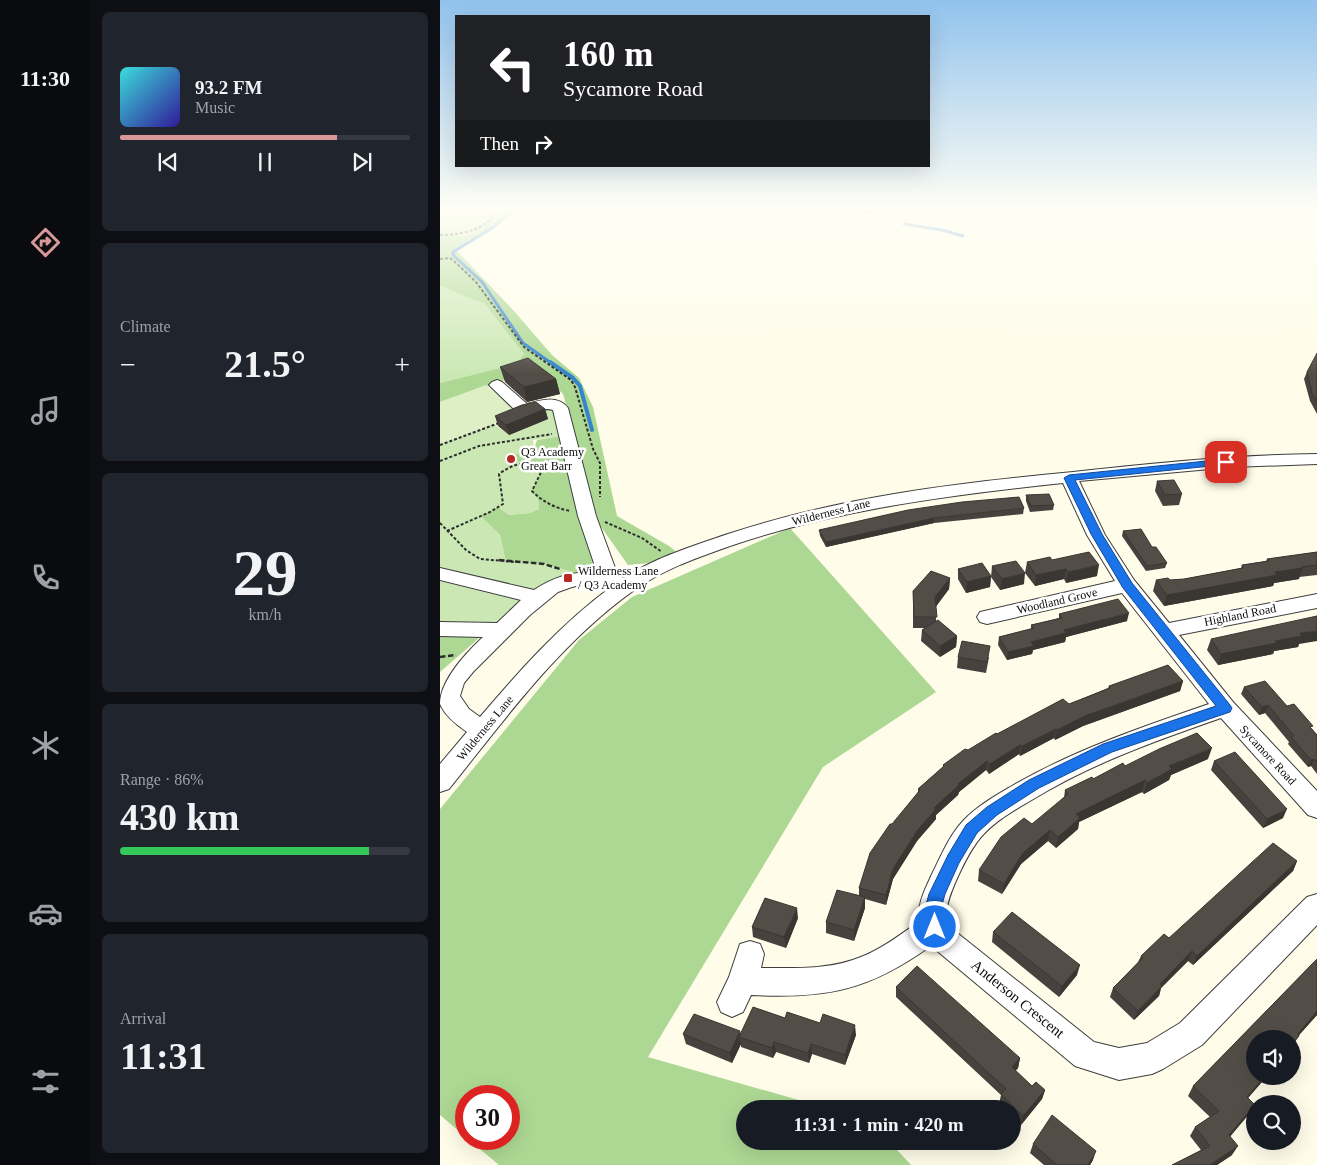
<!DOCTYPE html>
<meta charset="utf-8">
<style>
:root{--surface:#171b24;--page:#20242c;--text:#f1f3f6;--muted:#9ea1a6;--line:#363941;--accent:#d89898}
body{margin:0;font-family:"Times New Roman",serif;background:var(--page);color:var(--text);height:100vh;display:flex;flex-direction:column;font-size:19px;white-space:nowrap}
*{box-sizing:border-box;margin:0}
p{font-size:16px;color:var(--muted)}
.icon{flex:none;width:28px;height:28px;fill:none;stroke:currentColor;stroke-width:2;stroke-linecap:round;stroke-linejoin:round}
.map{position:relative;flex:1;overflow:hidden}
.details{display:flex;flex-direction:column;gap:12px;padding:12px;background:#0d0f14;width:350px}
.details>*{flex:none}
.top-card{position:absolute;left:15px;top:15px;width:475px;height:152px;border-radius:0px;box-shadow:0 5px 20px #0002;background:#202124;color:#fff;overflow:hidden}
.fabs{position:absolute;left:806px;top:1030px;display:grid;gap:10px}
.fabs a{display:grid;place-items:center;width:55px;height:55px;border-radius:50%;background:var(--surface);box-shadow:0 5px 20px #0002;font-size:25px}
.speed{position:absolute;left:15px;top:1085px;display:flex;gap:10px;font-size:25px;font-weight:700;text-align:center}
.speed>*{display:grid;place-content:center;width:65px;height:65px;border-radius:50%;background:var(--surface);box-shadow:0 5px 20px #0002;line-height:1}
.speed .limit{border:8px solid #d22;background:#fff;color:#111}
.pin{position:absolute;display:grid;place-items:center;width:42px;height:42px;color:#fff;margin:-21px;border-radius:10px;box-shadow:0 2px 8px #0006}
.me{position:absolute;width:55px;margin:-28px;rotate:0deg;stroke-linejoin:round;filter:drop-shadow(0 0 4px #0008)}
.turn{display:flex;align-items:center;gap:18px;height:105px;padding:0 25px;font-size:22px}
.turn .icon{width:65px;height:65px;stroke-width:2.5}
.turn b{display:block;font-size:35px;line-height:42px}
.then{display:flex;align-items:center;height:48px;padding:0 25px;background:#0003;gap:10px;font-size:19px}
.big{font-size:38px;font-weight:600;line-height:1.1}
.details .tile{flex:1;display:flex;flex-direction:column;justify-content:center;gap:8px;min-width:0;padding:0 18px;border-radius:8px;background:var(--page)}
.details .dial{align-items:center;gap:0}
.dial b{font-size:65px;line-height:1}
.song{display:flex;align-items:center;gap:15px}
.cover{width:60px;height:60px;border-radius:8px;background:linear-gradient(135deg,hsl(180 70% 55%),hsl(250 70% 35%))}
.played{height:5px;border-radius:2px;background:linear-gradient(90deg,var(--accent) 75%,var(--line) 75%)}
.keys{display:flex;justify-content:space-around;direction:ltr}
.heat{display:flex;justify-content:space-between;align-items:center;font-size:28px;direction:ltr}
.charge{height:8px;border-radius:4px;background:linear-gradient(90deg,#34c759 86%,var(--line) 0)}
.trip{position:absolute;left:296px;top:1100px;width:285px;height:50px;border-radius:25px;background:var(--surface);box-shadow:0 5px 20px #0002;font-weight:600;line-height:50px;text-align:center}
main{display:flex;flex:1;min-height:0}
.menu{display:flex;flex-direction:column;width:90px;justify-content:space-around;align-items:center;background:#090b0e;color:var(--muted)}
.menu .icon{width:35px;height:35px}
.menu .active{color:var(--accent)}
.menu b{font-size:22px;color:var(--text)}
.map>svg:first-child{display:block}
</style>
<main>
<nav class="menu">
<b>11:30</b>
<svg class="icon active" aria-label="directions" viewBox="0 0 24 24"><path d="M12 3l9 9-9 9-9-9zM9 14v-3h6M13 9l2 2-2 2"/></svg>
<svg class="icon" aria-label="music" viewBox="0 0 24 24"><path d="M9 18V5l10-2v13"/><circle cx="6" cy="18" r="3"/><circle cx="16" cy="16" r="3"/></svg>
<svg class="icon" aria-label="phone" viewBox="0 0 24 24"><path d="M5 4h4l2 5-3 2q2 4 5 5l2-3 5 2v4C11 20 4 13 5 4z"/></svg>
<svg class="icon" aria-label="climate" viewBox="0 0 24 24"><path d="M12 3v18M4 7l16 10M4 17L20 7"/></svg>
<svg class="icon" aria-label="car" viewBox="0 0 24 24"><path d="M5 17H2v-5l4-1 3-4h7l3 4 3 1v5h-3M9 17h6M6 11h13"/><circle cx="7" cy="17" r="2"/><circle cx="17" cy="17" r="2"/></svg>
<svg class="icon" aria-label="filters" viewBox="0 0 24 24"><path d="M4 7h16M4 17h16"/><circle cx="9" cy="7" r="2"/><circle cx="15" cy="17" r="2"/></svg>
</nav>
<section class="details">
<div class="tile">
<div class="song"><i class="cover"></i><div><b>93.2 FM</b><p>Music</p></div></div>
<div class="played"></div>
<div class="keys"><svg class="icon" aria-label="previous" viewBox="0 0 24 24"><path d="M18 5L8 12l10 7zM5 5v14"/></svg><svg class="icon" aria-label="pause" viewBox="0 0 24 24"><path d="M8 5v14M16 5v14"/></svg><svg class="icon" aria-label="next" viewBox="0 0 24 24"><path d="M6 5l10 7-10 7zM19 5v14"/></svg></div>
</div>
<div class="tile"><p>Climate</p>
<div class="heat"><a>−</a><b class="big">21.5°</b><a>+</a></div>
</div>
<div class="tile dial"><b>29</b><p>km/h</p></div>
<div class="tile"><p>Range · 86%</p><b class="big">430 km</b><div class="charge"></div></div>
<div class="tile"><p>Arrival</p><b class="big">11:31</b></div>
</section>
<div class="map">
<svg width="877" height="1165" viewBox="0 0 877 1165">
<rect width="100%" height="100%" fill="#fffce9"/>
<path fill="#cbe8b4" d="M 0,211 L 60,211 L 60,213 L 52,221 L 25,236 L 0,236 Z
M 0,286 C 16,291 28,300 44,303 L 84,354 L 76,364 L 0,383 Z
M 115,409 L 121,436 L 93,440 L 94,449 L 76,454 L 80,463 L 94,463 L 103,468 L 102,476 L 93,485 L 98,499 L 99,509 L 90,513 L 69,515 L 58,507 L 42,516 L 60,535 L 66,562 L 104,564 L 148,576 L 128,578 L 62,630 L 0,629 L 0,444 L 54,424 L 69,435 L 108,419 L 97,410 Z"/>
<path fill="#add893" d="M 60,211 L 70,211 L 52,228 L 15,249 L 74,311 L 112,355 L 139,378 L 153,407 L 177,516 L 229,546 L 243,557 L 232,561 L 188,565 L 159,524 L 123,394 L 97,369 L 0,402 L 0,383 L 76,364 L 84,354 L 44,303 C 28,300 16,291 0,286 L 0,236 L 25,236 L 52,221 L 60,214 Z
M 121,436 L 169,578 L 148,576 L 104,564 L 66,562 L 60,535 L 41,516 L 58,507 L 69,515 L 90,513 L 99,509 L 98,499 L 92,491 C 94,482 101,478 103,468 L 94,463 L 80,463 L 75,458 L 76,454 L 94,449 L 97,440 Z
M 350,528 L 496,692 L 383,767 L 208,1057 L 390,1109 L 305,1109 L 305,1141 L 449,1141 L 471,1165 L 59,1165 L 28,1139 L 69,1139 L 69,1096 L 26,1096 L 26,1137 L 0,1115 L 0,809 L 139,640 L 192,597 Z
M 46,632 L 0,672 L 0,636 Z"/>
<path fill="#deefc5" d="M 46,385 L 80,414 L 0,444 L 0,402 Z"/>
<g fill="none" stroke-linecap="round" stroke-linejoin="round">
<path stroke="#3685cc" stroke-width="3" d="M 72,211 L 52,228 L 13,252 L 13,255 L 42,282 L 83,343 L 111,363
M 404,211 L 434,212 L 436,214
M 464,224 L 502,230 L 523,236"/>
<path stroke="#3685cc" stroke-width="4" d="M 110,362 L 133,378 L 140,386 L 152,430"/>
<defs>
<path id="minor" d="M 57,380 L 62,382 L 87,404 C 100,400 118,395 128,408 L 156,516 L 178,576 L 184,578 C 216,557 253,546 288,534 C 400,497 516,483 633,472 C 714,463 795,455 877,454 L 877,464 L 792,467 L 639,481 L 665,535 L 694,580 L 729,623 L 877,594 L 877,608 L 739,635 L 793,702 L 877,791 L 877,818 L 868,815 L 781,718 C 715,741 650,764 590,801 C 573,811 555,821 541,837 C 530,850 522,867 515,883 C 507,902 502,914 516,932 L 654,1042 L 679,1048 L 707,1043 L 740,1023 L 867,897 L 877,894 L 877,925 L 762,1045 L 723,1069 L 712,1074 L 679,1080 L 635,1066 L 496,950 L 492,945 C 430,990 387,999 311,995 L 303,1012 L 292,1017 L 281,1012 L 277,1002 L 289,977 L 300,944 L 310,941 L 320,944 L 324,954 L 321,968 C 354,968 390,970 421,957 C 442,949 461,934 480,921 C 476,905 486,888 492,874 C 501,856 509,836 523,821 C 537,806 555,796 572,786 C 634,750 702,727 769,704 L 682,593 L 547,624 L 540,622 L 537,617 L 540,612 L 675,581 L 647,535 L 623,483 C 510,495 400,509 293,545 C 259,557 223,569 193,591 C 119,644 65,719 9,789 L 0,792 L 0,764 L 27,732 C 17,725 5,716 0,704 C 0,680 28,651 43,637 L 0,636 L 0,622 L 57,623 L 81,600 L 0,580 L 0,568 L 94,590 C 113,577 133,571 157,572 L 138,516 L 113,410 C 101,406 90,416 78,413 L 49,385 L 52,382 ZM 145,584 L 171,587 C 121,624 80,670 40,717 L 29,709 L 20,696 L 24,683 L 33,672 L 90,615 L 118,592 L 132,587 Z"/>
</defs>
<use href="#minor" stroke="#3e3e3e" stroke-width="2"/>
<path stroke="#2d2d2d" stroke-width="2" stroke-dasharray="3 2" stroke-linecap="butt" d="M 0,235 C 22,235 45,230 58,211
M 0,259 L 10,258 L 13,260 L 36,282 L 84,347 L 131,380 L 135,387 L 153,449 L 160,463 L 160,497
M 0,445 L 59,423
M 0,461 L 39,446 L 112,434
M 165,522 L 202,538 L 222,552
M 0,523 L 26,550 L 40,559 L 75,562
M 7,531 L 50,512 L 63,504 L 59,474 C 73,464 87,459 103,468 L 92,491 C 103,502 115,508 130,511"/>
<path stroke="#2d2d2d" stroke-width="2.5" stroke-dasharray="5.5 2.5" stroke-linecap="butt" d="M 59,560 L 104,564 L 120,569
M 0,657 L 16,655"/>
<use href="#minor" fill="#fff" fill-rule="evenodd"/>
</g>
<path fill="#47423d" d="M 877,353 L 877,414 L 870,401 L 864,379 L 867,372 Z
M 60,367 L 116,379 L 120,394 L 87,402 L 65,382 Z
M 105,409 L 108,419 L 69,435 L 58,426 L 55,416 Z
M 717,481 L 742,494 L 739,505 L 723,506 L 715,491 Z
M 586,495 L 614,505 L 613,510 L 590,512 L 586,501 Z
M 584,508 L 583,514 L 494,523 L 386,547 L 380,536 L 379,530 Z
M 683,531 L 712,547 L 727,563 L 725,568 L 706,571 L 682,536 Z
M 877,552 L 877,575 L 859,577 L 859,579 L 834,583 L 833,586 L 724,606 L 713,591 L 716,580 L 730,580 L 744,579 L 801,568 L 802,565 L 826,561 L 827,559 Z
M 612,560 L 657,576 L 626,583 L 624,579 L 595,586 L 585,573 L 587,562 Z
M 552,566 L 584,584 L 560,590 L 551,577 Z
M 518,569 L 551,576 L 550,587 L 526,593 L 518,579 Z
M 510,578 L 509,589 L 496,606 L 496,621 L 517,636 L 516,647 L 500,657 L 481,641 L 482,630 L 485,628 L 473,628 L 473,591 Z
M 619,614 L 687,621 L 626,637 L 625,642 L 593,650 L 592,654 L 567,660 L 558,645 L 559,637 L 591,629 L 591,625 L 619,618 Z
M 771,639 L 859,644 L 858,647 L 834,651 L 833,654 L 778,665 L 767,650 Z
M 518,657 L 549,657 L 546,673 L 517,668 Z
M 743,681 L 740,691 L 643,726 L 615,740 L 614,738 L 580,756 L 579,754 L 549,774 L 546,770 L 519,792 L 518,795 L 496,815 L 496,819 L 477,841 L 453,879 L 446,905 L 425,899 L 425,908 L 414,941 L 386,933 L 386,922 L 419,895 L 419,888 L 478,792 L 478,789 L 503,767 L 503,765 L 528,750 L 557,734 L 668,688 L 669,686 Z
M 804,687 L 847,706 L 872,729 L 877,735 L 877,774 L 871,766 L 868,767 L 848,744 L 849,742 L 825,713 L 819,715 L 801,694 Z
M 768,759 L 731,775 L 729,780 L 704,794 L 702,792 L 639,822 L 638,829 L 616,848 L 608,841 L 581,864 L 562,894 L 538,881 L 539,870 L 624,798 L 625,790 L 685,766 Z
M 774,761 L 843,818 L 823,828 L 771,770 Z
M 857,861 L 853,871 L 753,965 L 748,961 L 721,988 L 719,996 L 694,1020 L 670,997 L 673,988 L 698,962 L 701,956 L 729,938 Z
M 358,918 L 346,948 L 313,937 L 312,927 Z
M 553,932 L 637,975 L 619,997 L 552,942 Z
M 877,959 L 877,1015 L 859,1035 L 853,1046 L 815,1076 L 827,1076 L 808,1098 L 809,1114 L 790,1136 L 792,1155 L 777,1165 L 732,1165 L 761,1150 L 750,1136 L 755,1127 L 770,1117 L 748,1096 L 753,1086 Z
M 456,987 L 580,1058 L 578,1068 L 575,1071 L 592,1086 L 605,1090 L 602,1099 L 581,1125 L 572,1117 L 572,1109 L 564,1109 L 559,1104 L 561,1095 L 456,997 Z
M 345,1018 L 416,1035 L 405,1065 L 372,1054 L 369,1063 L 336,1052 L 333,1058 L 301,1047 L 301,1044 L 292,1063 L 246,1044 L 243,1034 L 301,1034 Z
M 593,1144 L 653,1160 L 650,1165 L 604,1165 L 590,1153 Z"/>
<path fill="#3a3632" d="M 116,379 L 120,394 L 87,402 L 84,387 Z
M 105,409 L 108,419 L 69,435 L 66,425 Z
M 494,518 L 494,523 L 386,547 L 386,542 Z
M 659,565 L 657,576 L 626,583 L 628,572 Z
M 863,568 L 859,579 L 834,583 L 833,586 L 724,606 L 727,595 L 835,572 Z
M 626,569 L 624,579 L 595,586 L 596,575 Z
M 585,573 L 584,584 L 560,590 L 562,579 Z
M 551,576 L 550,587 L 526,593 L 527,582 Z
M 510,578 L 509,589 L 495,608 L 495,597 Z
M 689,613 L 687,621 L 626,637 L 625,642 L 593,650 L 592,654 L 567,660 L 568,652 L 591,642 L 624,630 Z
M 877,631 L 877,641 L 859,644 L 858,647 L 834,651 L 833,654 L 778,665 L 781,654 L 835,641 L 860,633 Z
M 517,636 L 516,647 L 500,657 L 500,646 Z
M 743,681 L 740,691 L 643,726 L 615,740 L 617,730 L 645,716 Z
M 828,705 L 825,713 L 819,715 L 822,707 Z
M 616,729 L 614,738 L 580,756 L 582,746 Z
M 580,745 L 579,754 L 549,774 L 550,764 Z
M 772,748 L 768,759 L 731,775 L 729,780 L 704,794 L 707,783 L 729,766 Z
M 874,759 L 871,766 L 868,767 L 871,760 Z
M 547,761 L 546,770 L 519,792 L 518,795 L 496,815 L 496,819 L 477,841 L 453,879 L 446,905 L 446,895 L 453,869 L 477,831 L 494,808 L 518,784 Z
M 705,780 L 702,792 L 639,822 L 638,829 L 616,848 L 618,837 L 636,814 Z
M 847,809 L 843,818 L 823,828 L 827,819 Z
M 610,830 L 608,841 L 581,864 L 562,894 L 564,884 L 583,853 Z
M 857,861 L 853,871 L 753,965 L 757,956 Z
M 425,897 L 425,908 L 414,941 L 414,930 Z
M 357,908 L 358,918 L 346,948 L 344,937 Z
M 752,951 L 748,961 L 721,988 L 719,996 L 694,1020 L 698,1011 L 720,984 Z
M 640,965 L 637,975 L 619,997 L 622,986 Z
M 877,1011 L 877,1015 L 852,1043 L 858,1034 Z
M 415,1025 L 416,1035 L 405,1065 L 405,1055 Z
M 300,1031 L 302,1038 L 299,1037 L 301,1044 L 292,1063 L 290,1053 Z
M 334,1042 L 336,1052 L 333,1058 L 332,1048 Z
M 371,1044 L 372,1054 L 369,1063 L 368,1053 Z
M 580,1058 L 578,1068 L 570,1077 L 572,1067 Z
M 825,1076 L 827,1076 L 801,1106 L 807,1097 Z
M 605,1090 L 602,1099 L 581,1125 L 583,1116 Z
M 815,1105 L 809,1114 L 784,1144 L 789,1135 Z
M 798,1146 L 792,1155 L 777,1165 L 770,1165 Z
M 656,1151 L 653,1160 L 650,1165 L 648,1165 Z"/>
<path fill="#534d47" stroke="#3a3632" d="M 877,353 L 877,402 L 872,393 L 867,372 Z
M 88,358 L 116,379 L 84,387 L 60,367 Z
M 96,402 L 105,409 L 66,425 L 55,416 L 82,405 Z
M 734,480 L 742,494 L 725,495 L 717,481 Z
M 609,494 L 614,505 L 591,506 L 586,495 Z
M 579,497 L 584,508 L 494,518 L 386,542 L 379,530 L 468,510 L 522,502 Z
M 701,529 L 712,547 L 716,547 L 727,563 L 707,566 L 683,531 Z
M 649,552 L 659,565 L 628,572 L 626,569 L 596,575 L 587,562 L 610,557 L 612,560 Z
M 877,552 L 877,565 L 861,567 L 863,568 L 835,572 L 837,575 L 727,595 L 716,580 L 728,578 L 730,580 L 744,579 L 803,568 L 802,565 L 829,561 L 827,559 Z
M 576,561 L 585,573 L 562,579 L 552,566 Z
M 542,563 L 551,576 L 527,582 L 518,569 Z
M 491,571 L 510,578 L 495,597 L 497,617 L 474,617 L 473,591 Z
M 678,599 L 689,613 L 624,630 L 626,633 L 591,642 L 594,646 L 568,652 L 559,637 L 594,628 L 591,625 L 622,618 L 619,614 Z
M 877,616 L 877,631 L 860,633 L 862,636 L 835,641 L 837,643 L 781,654 L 771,639 Z
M 498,620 L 517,636 L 500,646 L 482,630 Z
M 522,641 L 550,646 L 547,662 L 518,657 Z
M 728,665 L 743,681 L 645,716 L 617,730 L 616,729 L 582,746 L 580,745 L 550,764 L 547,761 L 518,784 L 519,785 L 494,808 L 496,809 L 477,831 L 453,869 L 446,895 L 419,888 L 430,853 L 450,824 L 452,824 L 480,790 L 478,789 L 504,766 L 503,765 L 525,749 L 528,750 L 556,733 L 557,734 L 623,699 L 629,704 L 670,688 L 669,686 Z
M 825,681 L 847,706 L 854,704 L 873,726 L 870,727 L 877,735 L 877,762 L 874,759 L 871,760 L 851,737 L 854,736 L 828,705 L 822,707 L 804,687 Z
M 757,733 L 772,748 L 729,766 L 732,769 L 707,783 L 705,780 L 636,814 L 640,818 L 618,837 L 610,830 L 583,853 L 564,884 L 539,870 L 561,837 L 584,818 L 592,824 L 628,794 L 625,790 L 652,777 L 653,779 L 683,763 L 685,766 L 719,749 Z
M 795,752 L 847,809 L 827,819 L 774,761 Z
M 833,843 L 857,861 L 757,956 L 752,951 L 720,984 L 722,986 L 698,1011 L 673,988 L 703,958 L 701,956 L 724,934 L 729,938 Z
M 397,890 L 425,897 L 414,930 L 386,922 Z
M 325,898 L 357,908 L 344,937 L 312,927 Z
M 572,912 L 640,965 L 622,986 L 553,932 Z
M 877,959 L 877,1011 L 858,1034 L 859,1036 L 852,1044 L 852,1039 L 815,1039 L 815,1076 L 825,1076 L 807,1097 L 815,1105 L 789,1135 L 798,1146 L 770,1165 L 732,1165 L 770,1146 L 755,1127 L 779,1111 L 753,1086 Z
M 477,966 L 580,1058 L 572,1067 L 592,1086 L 596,1082 L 605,1090 L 583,1116 L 561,1094 L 566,1089 L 456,987 Z
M 313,1007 L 345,1018 L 347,1012 L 380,1023 L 383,1014 L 415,1025 L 405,1055 L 371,1044 L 368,1053 L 334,1042 L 332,1048 L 299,1037 Z
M 254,1014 L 300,1031 L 290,1053 L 243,1034 Z
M 612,1115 L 656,1151 L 648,1165 L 617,1165 L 593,1144 Z"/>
<linearGradient id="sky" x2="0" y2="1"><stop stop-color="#91c2ed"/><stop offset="0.56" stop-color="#fffef5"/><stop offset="1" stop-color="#fffef5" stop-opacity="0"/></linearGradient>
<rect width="877" height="374" fill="url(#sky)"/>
<path fill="#1a73e8" stroke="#114b97" d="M 786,459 L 791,462 L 790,464 L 635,480 L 662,534 L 692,583 L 790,705 L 792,708 L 790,712 L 672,752 L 599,788 L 557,815 L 537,833 L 519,863 L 505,894 L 500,912 L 503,927 L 500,933 L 495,935 L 489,933 L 484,912 L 489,894 L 508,855 L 526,825 L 547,807 L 589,780 L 663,744 L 776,706 L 683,588 L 651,534 L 624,478 L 629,475 Z"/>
<g fill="#b92825" stroke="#fff" stroke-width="2">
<circle cx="71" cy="459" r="5"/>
<rect x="123" y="573" width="10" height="10" rx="2.5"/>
</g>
<g text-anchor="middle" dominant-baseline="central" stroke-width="5" stroke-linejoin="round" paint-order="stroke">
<g font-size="12" fill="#0b0b0b" stroke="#fff" text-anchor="start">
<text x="81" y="452">Q3 Academy<tspan x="81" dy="14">Great Barr</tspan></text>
<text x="138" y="571">Wilderness Lane<tspan x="138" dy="14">/ Q3 Academy</tspan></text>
</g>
<g font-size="12" fill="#0b0b0b" stroke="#fff">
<text transform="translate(391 512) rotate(-14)">Wilderness Lane</text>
<text transform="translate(617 601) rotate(-13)">Woodland Grove</text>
<text transform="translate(800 615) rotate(-11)">Highland Road</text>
<text transform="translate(45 728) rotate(-50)">Wilderness Lane</text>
<text transform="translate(828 755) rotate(47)">Sycamore Road</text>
</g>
<g font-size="15" fill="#0b0b0b" stroke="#fff">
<text transform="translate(578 999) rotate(39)">Anderson Crescent</text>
</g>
</g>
</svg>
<div class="fabs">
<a><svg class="icon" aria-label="sound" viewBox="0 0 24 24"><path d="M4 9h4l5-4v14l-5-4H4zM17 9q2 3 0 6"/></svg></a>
<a><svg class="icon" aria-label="search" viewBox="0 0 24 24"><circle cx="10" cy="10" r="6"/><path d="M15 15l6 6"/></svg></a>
</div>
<div class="speed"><div class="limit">30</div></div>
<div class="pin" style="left:786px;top:462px;background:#d93025"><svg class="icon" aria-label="arrive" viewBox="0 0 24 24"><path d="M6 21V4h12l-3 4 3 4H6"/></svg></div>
<svg class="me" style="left:495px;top:927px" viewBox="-20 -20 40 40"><circle r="17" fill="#1a73e8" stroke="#fff" stroke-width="3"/><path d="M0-11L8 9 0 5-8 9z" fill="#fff"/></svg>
<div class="trip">11:31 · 1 min · 420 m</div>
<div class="top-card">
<div class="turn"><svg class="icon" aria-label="left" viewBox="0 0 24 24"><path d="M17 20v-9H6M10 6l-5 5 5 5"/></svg><div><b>160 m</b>Sycamore Road</div></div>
<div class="then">Then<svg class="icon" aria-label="right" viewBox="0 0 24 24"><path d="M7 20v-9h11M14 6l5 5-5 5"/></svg></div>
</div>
</div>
</main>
